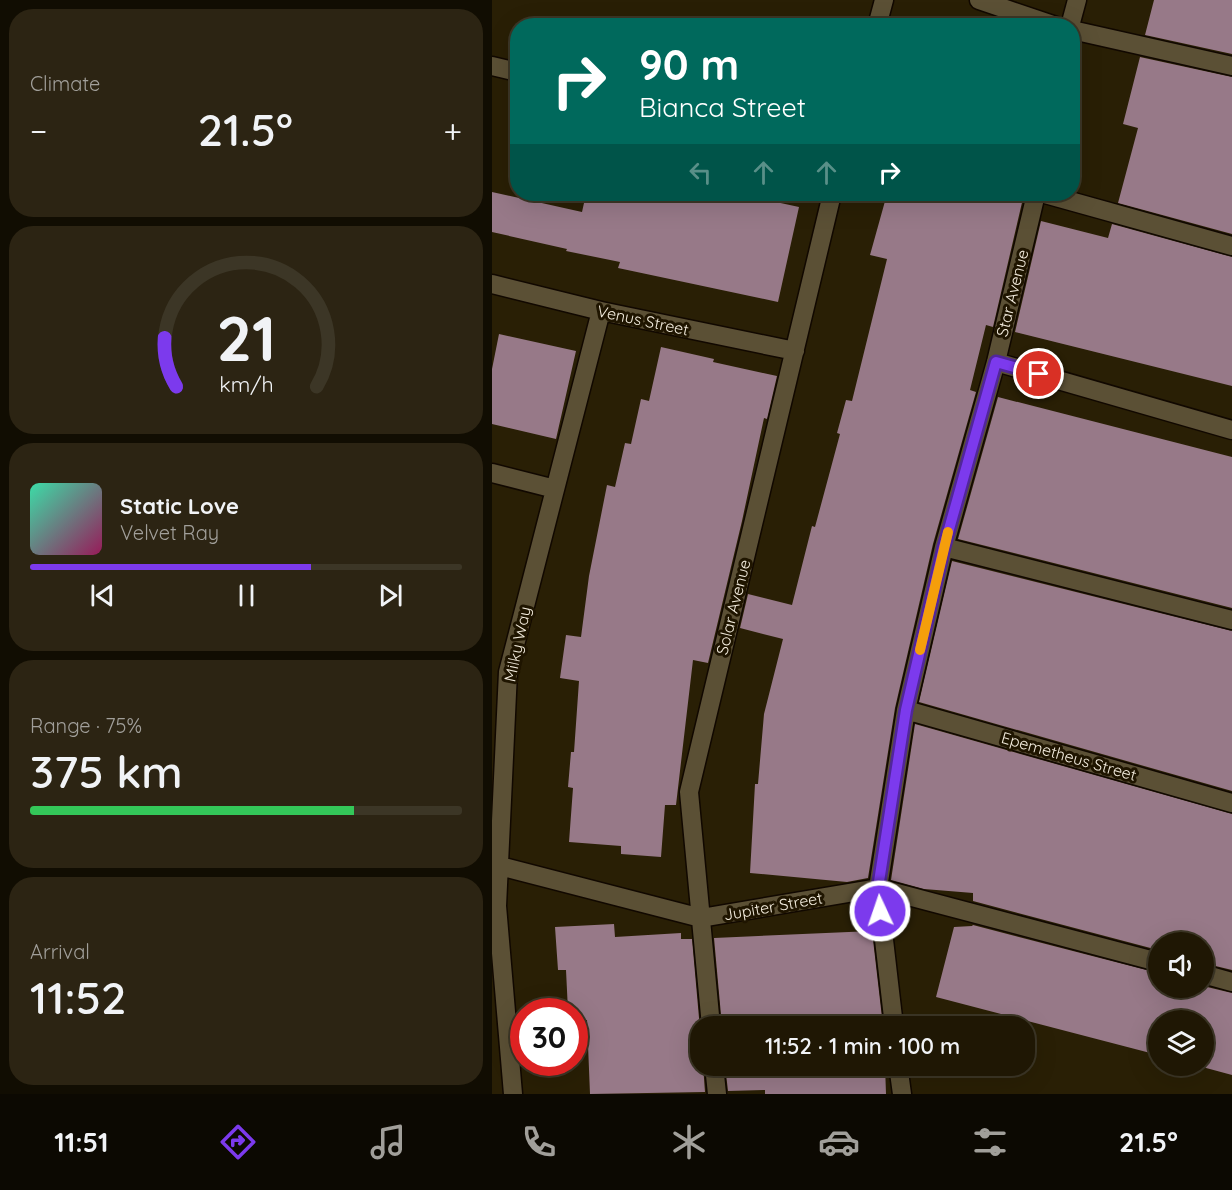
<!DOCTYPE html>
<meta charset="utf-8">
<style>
:root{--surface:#1f1704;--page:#2c2413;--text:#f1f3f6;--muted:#a19f9a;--line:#3c3626;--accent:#7c3aed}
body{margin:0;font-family:Quicksand,sans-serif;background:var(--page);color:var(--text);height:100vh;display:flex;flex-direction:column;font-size:22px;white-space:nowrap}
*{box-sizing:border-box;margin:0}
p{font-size:20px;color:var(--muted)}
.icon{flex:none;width:33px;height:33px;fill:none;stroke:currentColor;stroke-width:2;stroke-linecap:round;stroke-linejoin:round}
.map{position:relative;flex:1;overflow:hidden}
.sheet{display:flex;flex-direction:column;gap:9px;padding:9px;background:#110d02;width:492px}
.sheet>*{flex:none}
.guide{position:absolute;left:18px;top:18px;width:570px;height:183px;border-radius:24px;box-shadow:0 6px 24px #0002,0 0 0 2px var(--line);background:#00695c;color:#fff;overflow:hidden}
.tools{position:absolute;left:656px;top:932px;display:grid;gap:12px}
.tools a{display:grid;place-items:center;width:66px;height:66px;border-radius:50%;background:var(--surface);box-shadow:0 6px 24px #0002,0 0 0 2px var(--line);font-size:30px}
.speed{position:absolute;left:18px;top:998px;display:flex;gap:12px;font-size:30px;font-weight:700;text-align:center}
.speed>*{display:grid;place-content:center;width:78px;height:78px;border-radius:50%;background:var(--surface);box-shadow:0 6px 24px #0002,0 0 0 2px var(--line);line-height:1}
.speed .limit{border:9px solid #d22;background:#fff;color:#111}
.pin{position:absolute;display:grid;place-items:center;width:51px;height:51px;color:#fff;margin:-26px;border:3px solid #fff;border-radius:50%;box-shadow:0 2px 6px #0007}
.me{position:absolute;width:66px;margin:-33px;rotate:357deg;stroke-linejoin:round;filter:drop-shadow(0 0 4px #0008)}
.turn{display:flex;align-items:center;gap:21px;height:126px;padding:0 30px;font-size:27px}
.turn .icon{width:78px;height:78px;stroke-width:2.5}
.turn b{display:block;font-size:42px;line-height:51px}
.lanes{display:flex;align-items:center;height:57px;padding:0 30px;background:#0003;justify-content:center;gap:30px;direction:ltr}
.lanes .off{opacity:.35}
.big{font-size:45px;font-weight:600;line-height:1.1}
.sheet .tile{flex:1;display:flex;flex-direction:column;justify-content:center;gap:9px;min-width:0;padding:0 21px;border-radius:24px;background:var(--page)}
.sheet .dial{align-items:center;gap:0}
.dial svg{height:156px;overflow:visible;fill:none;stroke:var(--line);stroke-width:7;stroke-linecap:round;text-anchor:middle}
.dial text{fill:var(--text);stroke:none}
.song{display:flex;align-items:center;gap:18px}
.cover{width:72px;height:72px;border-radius:9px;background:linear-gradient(135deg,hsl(160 70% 55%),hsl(330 70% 35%))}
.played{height:6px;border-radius:3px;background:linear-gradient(90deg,var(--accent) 65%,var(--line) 65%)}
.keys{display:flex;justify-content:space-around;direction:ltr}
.heat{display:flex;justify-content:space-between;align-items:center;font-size:33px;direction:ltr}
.charge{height:9px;border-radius:4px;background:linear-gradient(90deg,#34c759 75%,var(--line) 0)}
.trip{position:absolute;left:198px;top:1016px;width:345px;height:60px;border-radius:24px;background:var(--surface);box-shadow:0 6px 24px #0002,0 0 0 2px var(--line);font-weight:600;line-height:60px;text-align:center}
.tabs{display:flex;height:96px;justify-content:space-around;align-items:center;background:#0c0902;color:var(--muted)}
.tabs .icon{width:42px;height:42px}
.tabs .selected{color:var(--accent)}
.tabs b{font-size:27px;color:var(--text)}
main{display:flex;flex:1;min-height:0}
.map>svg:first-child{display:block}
</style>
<main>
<section class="sheet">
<div class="tile"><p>Climate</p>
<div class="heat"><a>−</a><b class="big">21.5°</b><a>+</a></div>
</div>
<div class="tile dial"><svg viewBox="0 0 100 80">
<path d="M14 69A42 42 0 1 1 86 69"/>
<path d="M14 69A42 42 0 0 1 8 44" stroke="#7c3aed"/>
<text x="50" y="56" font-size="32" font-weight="700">21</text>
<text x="50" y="72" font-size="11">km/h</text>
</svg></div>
<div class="tile">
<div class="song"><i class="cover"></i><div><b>Static Love</b><p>Velvet Ray</p></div></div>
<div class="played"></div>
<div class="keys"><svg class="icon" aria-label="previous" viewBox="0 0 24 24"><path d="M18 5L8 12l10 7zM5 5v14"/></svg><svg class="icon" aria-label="pause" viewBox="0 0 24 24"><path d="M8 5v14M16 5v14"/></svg><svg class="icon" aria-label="next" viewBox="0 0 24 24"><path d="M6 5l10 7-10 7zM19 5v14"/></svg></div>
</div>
<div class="tile"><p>Range · 75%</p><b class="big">375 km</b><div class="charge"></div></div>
<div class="tile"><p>Arrival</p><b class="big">11:52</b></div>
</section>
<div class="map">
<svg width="740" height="1094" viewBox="0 0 740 1094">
<rect width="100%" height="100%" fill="#291f05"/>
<path fill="#977988" d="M 662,0 L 740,0 L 740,54 L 653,35 Z
M 648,57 L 740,77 L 740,234 L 626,203 L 646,128 L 631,124 Z
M 0,192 L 90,212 L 94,194 L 247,194 L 307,207 L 286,302 L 126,268 L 128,262 L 74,251 L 75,249 L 0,232 Z
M 395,194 L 532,194 L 501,327 L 494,325 L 478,390 L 484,392 L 441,544 L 403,708 L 376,878 L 355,882 L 258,873 L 263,784 L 266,784 L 272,714 L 291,639 L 248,628 L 256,594 L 300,605 L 320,526 L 323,527 L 348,434 L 345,433 L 354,400 L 360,401 L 395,259 L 378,255 Z
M 549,221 L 616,238 L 620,224 L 740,257 L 740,386 L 523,332 Z
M 7,334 L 84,351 L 64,439 L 0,424 L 0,369 Z
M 169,347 L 222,359 L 221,362 L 285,376 L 275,419 L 272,418 L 250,521 L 216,663 L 201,660 L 184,805 L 173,805 L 169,857 L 129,854 L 129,846 L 77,842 L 81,788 L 76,787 L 79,752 L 82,752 L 87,681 L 68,678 L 74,635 L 89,637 L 97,576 L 115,485 L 123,487 L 133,443 L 139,444 L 149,399 L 157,401 Z
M 506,397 L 740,457 L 740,608 L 466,539 Z
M 460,561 L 740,631 L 740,791 L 427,702 Z
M 423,724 L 740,814 L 740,970 L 711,963 L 711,942 L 666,942 L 666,950 L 481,901 L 481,893 L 432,889 L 399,880 Z
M 122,924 L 123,937 L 189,933 L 189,939 L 200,939 L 208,1029 L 208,1065 L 211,1065 L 213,1092 L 98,1094 L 95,1020 L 82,1021 L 82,1011 L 76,1011 L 74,970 L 66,970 L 63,927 Z
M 481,925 L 666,973 L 666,987 L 711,986 L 740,993 L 740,1075 L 703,1065 L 711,1065 L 711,1020 L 666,1020 L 666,1055 L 444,997 L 462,927 L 480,926 Z
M 380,931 L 391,1026 L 230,1026 L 222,938 Z
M 233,1065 L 393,1065 L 394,1094 L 273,1094 L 273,1090 L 236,1091 Z"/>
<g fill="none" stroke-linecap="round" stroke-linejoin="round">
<defs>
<path id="street" d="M 487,0 L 564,26
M 385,26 L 392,0
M 578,26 L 585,0
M 580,30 L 740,66
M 0,66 L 26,72
M 553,194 L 740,246
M 0,284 L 109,311 L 303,351
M 504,362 L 740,430
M 0,473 L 63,489
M 452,547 L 740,620
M 414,710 L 740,803
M 0,864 L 209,918 L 386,888 L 666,962
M 711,974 L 740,982
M 219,1026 L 197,792 L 340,194
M 402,1026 L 386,888 L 414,710 L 452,547 L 504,362 L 544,194
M 222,1065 L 225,1094
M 406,1065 L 410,1094
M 21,1094 L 5,906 L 16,672 L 109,311"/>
</defs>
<use href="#street" stroke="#110800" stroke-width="21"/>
<use href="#street" stroke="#5b5035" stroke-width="18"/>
</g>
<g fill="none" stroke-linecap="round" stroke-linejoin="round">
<defs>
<path id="route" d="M 388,911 L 386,888 L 414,710 L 452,547 L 504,362 L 547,374"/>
</defs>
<use href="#route" stroke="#51269a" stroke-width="15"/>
<use href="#route" stroke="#7c3aed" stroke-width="10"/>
<path stroke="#f59e0b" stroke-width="10" d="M 428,650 L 456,532"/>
</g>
<g text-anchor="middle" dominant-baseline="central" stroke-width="6" stroke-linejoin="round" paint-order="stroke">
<g font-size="16" fill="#f4edde" stroke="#1f1500">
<text transform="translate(520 293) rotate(-76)">Star Avenue</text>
<text transform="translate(151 320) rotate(12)">Venus Street</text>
<text transform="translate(241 607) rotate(-76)">Solar Avenue</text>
<text transform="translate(25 644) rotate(-78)">Milky Way</text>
<text transform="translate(577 756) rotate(16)">Epemetheus Street</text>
<text transform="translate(281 906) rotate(-10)">Jupiter Street</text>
</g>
</g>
</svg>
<div class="tools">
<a><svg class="icon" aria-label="sound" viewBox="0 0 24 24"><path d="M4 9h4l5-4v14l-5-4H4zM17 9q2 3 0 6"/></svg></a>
<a><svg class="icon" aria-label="layers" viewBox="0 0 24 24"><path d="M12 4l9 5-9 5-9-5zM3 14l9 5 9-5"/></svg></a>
</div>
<div class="speed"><div class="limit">30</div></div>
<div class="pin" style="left:547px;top:374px;background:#d93025"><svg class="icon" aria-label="arrive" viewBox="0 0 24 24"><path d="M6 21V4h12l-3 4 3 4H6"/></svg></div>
<svg class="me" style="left:388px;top:911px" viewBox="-20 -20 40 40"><circle r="17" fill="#7c3aed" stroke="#fff" stroke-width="3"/><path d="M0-11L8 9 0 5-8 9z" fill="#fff"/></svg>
<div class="trip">11:52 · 1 min · 100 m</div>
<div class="guide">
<div class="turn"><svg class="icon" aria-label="right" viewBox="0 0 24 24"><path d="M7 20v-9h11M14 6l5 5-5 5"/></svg><div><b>90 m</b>Bianca Street</div></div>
<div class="lanes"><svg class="icon off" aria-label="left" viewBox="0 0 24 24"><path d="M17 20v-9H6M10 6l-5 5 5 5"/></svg><svg class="icon off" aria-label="ahead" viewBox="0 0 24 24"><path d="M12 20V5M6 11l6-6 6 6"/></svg><svg class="icon off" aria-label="ahead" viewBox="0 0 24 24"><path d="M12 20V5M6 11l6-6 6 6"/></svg><svg class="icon" aria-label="right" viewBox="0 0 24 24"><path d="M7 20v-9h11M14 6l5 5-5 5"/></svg></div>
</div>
</div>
</main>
<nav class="tabs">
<b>11:51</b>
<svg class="icon selected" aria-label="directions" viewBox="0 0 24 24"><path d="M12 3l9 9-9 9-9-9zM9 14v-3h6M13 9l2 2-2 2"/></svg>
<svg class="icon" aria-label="music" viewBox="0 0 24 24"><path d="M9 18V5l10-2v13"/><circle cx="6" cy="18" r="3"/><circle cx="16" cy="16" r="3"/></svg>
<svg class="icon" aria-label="phone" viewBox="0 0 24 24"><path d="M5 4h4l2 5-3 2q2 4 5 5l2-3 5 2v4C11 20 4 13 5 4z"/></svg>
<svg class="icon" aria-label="climate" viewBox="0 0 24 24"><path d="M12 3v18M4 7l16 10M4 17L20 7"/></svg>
<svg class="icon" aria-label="car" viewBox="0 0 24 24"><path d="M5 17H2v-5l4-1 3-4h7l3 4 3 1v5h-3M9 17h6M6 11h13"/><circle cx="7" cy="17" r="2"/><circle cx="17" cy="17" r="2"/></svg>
<svg class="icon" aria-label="filters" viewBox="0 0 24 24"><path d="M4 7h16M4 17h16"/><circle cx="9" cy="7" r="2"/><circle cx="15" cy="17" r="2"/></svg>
<b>21.5°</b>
</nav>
